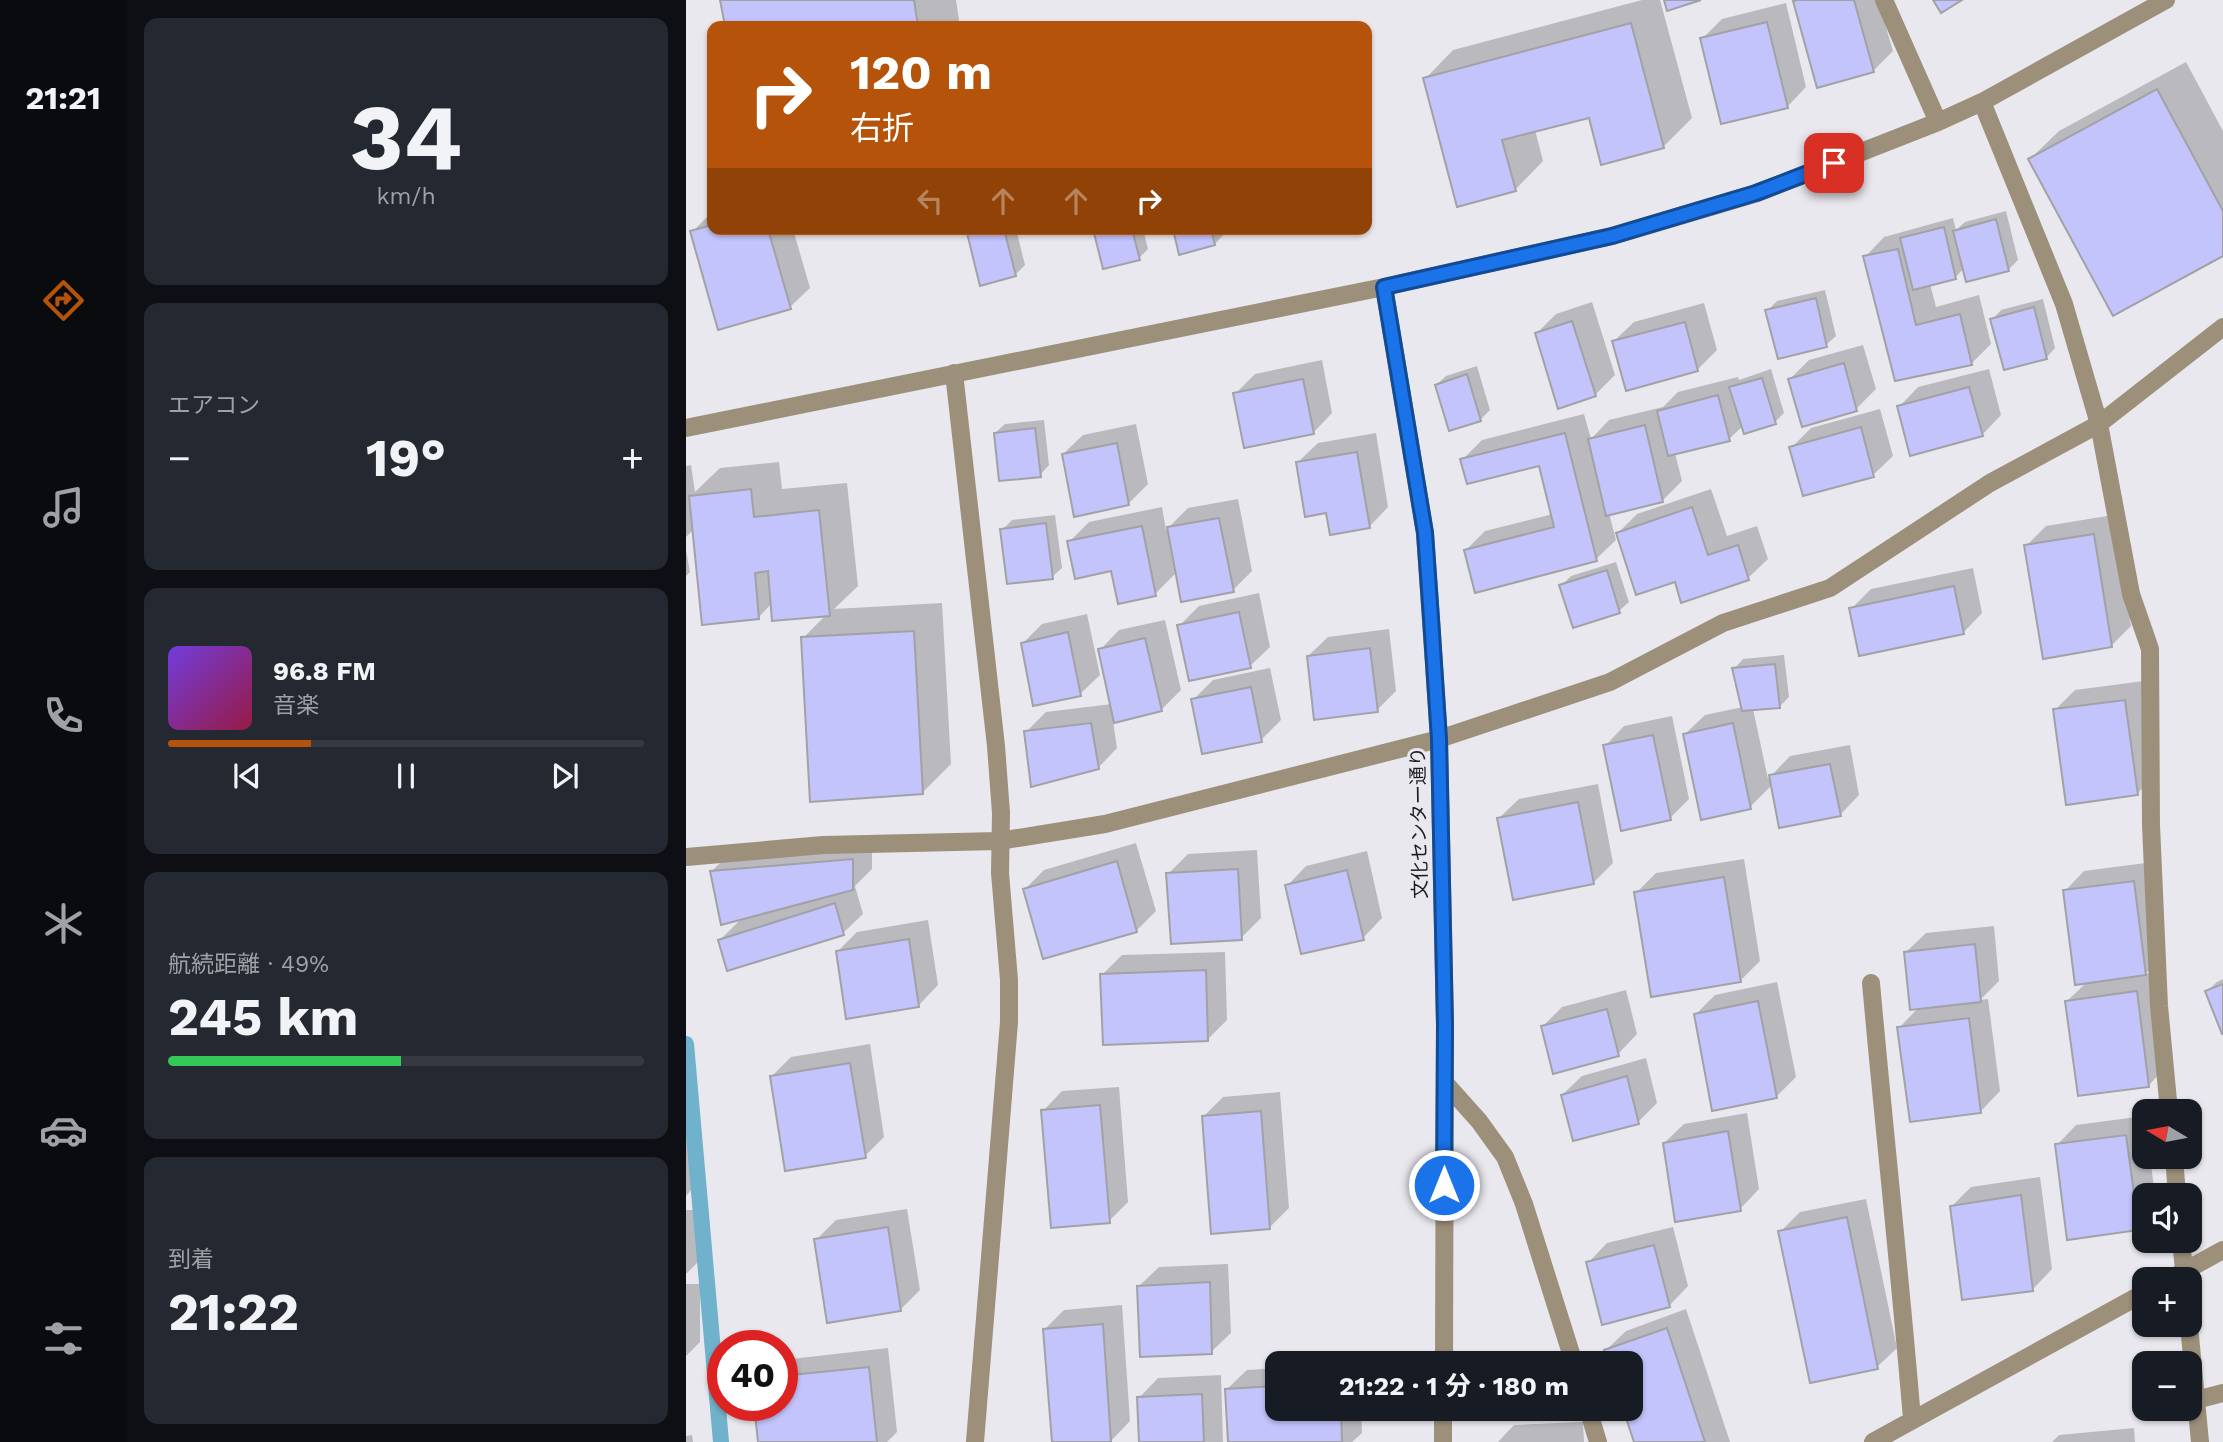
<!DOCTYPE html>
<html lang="ja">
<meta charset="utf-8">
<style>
:root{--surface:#171b24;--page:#242831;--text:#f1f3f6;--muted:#9ea1a6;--line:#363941;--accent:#b45309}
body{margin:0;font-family:"Work Sans","Noto Sans JP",sans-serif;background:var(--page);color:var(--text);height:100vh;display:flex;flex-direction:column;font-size:26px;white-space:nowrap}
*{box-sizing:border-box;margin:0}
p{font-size:23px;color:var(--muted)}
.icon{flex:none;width:38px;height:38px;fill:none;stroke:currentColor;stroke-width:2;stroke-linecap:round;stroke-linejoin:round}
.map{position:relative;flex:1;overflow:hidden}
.sheet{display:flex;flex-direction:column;gap:18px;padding:18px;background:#0d0f14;width:560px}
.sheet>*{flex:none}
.hud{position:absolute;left:21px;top:21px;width:665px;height:214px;border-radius:14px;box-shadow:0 2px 5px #0004;background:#b45309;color:#fff;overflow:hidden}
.needle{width:46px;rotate:280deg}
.tools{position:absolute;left:1446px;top:1099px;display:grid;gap:14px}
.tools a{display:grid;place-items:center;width:70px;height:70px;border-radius:14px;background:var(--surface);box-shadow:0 2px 5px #0004;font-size:35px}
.speed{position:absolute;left:21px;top:1330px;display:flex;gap:14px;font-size:35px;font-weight:700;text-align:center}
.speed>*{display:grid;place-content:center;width:91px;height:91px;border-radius:50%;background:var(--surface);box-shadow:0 2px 5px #0004;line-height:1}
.speed .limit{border:10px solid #d22;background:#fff;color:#111}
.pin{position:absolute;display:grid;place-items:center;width:60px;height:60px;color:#fff;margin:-30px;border-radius:14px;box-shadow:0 4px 10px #0006}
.me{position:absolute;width:77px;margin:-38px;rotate:0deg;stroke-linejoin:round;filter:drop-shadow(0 0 5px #0008)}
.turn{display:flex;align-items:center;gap:24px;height:147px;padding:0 28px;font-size:32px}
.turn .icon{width:91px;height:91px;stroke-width:2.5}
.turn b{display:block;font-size:49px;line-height:60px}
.lanes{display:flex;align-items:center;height:66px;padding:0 28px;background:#0003;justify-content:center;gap:35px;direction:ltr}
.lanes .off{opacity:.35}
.big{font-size:52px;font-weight:700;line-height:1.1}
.sheet .tile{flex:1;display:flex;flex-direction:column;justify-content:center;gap:10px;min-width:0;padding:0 24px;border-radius:14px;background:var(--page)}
.sheet .dial{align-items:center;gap:0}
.dial b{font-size:91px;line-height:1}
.song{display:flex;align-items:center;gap:21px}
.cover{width:84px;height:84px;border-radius:10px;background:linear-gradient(135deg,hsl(260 70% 55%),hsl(340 70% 35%))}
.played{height:7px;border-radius:4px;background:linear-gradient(90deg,var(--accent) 30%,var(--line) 30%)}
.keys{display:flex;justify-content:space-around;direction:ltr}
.heat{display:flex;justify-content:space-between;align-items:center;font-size:38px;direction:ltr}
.charge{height:10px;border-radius:5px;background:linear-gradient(90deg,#34c759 49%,var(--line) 0)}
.trip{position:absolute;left:579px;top:1351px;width:378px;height:70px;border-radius:14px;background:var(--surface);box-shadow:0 2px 5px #0004;font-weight:700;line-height:70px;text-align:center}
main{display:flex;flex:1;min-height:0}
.menu{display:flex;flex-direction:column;width:126px;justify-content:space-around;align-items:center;background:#090b0e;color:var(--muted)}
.menu .icon{width:49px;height:49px}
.menu .on{color:var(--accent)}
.menu b{font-size:32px;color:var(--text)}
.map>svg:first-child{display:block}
</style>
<main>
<nav class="menu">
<b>21:21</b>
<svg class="icon on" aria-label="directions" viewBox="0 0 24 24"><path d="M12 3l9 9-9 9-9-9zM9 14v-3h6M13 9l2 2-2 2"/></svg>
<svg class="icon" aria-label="music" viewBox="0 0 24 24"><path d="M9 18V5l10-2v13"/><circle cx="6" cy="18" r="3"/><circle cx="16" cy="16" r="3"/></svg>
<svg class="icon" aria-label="phone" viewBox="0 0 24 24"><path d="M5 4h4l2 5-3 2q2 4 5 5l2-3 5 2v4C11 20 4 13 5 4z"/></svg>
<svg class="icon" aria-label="climate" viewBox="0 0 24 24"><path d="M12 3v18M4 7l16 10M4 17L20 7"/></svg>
<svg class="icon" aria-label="car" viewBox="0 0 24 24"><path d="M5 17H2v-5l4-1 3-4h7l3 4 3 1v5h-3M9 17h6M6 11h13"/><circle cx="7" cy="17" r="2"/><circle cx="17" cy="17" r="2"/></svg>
<svg class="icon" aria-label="filters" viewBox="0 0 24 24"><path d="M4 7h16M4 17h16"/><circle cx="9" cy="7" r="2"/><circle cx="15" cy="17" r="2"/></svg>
</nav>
<section class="sheet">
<div class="tile dial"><b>34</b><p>km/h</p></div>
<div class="tile"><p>エアコン</p>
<div class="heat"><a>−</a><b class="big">19°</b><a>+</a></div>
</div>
<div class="tile">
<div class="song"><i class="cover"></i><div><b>96.8 FM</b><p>音楽</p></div></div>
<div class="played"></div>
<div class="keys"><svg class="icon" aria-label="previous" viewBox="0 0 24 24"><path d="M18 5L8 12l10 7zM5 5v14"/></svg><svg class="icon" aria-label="pause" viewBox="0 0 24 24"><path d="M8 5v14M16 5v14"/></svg><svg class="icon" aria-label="next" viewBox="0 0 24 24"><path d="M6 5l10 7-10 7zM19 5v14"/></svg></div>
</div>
<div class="tile"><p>航続距離 · 49%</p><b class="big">245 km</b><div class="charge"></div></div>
<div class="tile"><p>到着</p><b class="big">21:22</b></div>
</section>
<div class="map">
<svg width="1537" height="1442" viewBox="0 0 1537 1442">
<rect width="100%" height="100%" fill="#e8e8ee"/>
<path fill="#0003" d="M 35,0 L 270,0 L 274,26 L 41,26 Z
M 956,0 L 974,0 L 1006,118 L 977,147 L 904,116 L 849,130 L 857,161 L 829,190 L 739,79 L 767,50 Z
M 1111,0 L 1192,0 L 1207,51 L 1187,71 L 1109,2 Z
M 1100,3 L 1120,87 L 1101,107 L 1016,39 L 1036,19 Z
M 1500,62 L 1537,131 L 1537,254 L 1344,159 L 1373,131 Z
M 1320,211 L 1332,260 L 1322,270 L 1278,268 L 1270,277 L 1244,284 L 1250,307 L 1293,295 L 1305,344 L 1286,363 L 1211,379 L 1179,257 L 1198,237 L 1267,218 L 1270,230 L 1279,222 Z
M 26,212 L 26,229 L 107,229 L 124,288 L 104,307 L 6,232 Z
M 282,229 L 330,229 L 339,265 L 329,275 Z
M 409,229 L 457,229 L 462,249 L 453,258 Z
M 489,229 L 537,229 L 538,234 L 529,244 Z
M 1139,290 L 1150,336 L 1140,345 L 1081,311 L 1091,301 Z
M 1357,299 L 1369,348 L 1360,358 L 1306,320 L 1315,310 Z
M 906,302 L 929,375 L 909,395 L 851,333 L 870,314 Z
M 1018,303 L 1031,350 L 1011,370 L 928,341 L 948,322 Z
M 1177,345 L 1190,389 L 1170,409 L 1104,379 L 1123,360 Z
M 636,360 L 646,413 L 627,433 L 549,394 L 569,374 Z
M 791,366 L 804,410 L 794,420 L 750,385 L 760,376 Z
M 1085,369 L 1098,413 L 1089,422 L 1057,426 L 1043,439 L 989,453 L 996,481 L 976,501 L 923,513 L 930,540 L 910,559 L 780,550 L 799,531 L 867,514 L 854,464 L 776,460 L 796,440 L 898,414 L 905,439 L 923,420 L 977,407 L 992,392 L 1052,377 L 1053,380 Z
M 1303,369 L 1315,415 L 1296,435 L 1213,407 L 1232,387 Z
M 1194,409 L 1207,456 L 1187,475 L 1105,448 L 1125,428 Z
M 358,420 L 363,465 L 354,475 L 309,433 L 319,424 Z
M 450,424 L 462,484 L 442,504 L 377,454 L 397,435 Z
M 690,433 L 702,507 L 683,527 L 641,511 L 612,462 L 632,443 Z
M 93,462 L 96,489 L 161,483 L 172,586 L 148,609 L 256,603 L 265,764 L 236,793 L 117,638 L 140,615 L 86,603 L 73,617 L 8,529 L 0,537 L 0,466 L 5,465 L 9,492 L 34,468 Z
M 1025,489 L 1041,536 L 1071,526 L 1082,559 L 1062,578 L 990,580 L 932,533 L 951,514 Z
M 552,499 L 566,571 L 547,590 L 491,572 L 469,594 L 383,542 L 403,522 L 476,507 L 480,530 L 502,508 Z
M 369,515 L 376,568 L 366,577 L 316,530 L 326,520 Z
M 1427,515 L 1445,626 L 1425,646 L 1340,546 L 1360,526 Z
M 0,550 L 4,572 L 0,576 Z
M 930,562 L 943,602 L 933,611 L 875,586 L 885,576 Z
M 1287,568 L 1296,613 L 1277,633 L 1165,609 L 1185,589 Z
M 573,593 L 584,647 L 564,666 L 493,626 L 513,606 Z
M 401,614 L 414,675 L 394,694 L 337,643 L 356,624 Z
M 479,620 L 495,690 L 475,710 L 427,721 L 431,748 L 412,768 L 340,732 L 360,712 L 426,704 L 414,650 L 433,630 Z
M 703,629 L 710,691 L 691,710 L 622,656 L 642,637 Z
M 1098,655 L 1103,697 L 1094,706 L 1067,709 L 1082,779 L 1104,756 L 1164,745 L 1173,795 L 1154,815 L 1086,785 L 1064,807 L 999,734 L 1019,715 L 1057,707 L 1048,669 L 1057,659 Z
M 584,668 L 595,720 L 575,740 L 507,700 L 527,680 Z
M 1458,681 L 1470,774 L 1451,794 L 1369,710 L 1389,690 Z
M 986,716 L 1003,799 L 984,818 L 919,746 L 938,726 Z
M 912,784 L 927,863 L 907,883 L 813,818 L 833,799 Z
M 186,841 L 186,869 L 169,886 L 177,914 L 157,933 L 34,940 L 57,917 L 26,871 L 45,852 Z
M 450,843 L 470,911 L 451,930 L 358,957 L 339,889 L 358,870 Z
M 571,850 L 575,918 L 555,938 L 482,874 L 502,854 Z
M 681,851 L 696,918 L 677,938 L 601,886 L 620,866 Z
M 1058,859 L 1074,961 L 1055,980 L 950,893 L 970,873 Z
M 1467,862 L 1479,954 L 1459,974 L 1470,972 L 1482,1065 L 1463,1085 L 1381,1001 L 1401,982 L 1379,891 L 1398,871 Z
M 242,920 L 252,985 L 233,1005 L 152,951 L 171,932 Z
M 1308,926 L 1313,981 L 1294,1000 L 1302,999 L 1314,1091 L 1295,1111 L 1213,1028 L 1233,1007 L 1220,952 L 1240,933 Z
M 539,952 L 541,1020 L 522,1039 L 416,975 L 436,955 Z
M 1537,979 L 1537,1032 L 1521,991 L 1531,982 Z
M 1091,982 L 1110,1077 L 1091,1096 L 1010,1014 L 1029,995 Z
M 940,990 L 951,1034 L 932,1054 L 856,1027 L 876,1007 Z
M 184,1044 L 198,1137 L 179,1156 L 86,1076 L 105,1057 Z
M 960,1058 L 971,1103 L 952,1122 L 876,1095 L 896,1076 Z
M 433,1087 L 442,1202 L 423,1221 L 357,1111 L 376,1091 Z
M 594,1092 L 603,1208 L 584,1227 L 518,1116 L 537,1097 Z
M 1061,1113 L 1073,1189 L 1054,1209 L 978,1143 L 998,1124 Z
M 1458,1116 L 1458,1157 L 1464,1157 L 1469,1195 L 1458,1195 L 1458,1222 L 1452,1228 L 1371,1145 L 1390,1125 Z
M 0,1135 L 5,1135 L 7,1188 L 0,1196 Z
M 1354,1177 L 1366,1269 L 1347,1289 L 1266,1206 L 1285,1187 Z
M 1180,1199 L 1211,1348 L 1191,1367 L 1094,1232 L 1114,1212 Z
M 221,1209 L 234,1290 L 214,1310 L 130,1240 L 150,1220 Z
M 0,1210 L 14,1210 L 14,1260 L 0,1274 Z
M 987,1227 L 1002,1286 L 983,1306 L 902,1263 L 921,1243 Z
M 542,1264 L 545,1333 L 525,1352 L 453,1286 L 473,1267 Z
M 0,1284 L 14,1284 L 14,1342 L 0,1356 Z
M 436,1305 L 444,1421 L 425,1441 L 368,1442 L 359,1329 L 378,1310 Z
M 1000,1309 L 1044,1442 L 949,1442 L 939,1409 L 945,1409 L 945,1363 L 924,1363 L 920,1350 L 940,1331 Z
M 202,1348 L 211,1432 L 201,1442 L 74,1442 L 96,1405 L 96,1360 Z
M 592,1368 L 592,1409 L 675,1409 L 676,1433 L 666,1442 L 544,1442 L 541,1389 L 561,1370 Z
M 535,1375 L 537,1442 L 455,1442 L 453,1398 L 472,1378 Z
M 897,1422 L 898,1442 L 812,1442 L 828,1425 Z
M 1448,1428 L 1449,1442 L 1366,1442 L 1373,1435 Z
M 6,1435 L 7,1442 L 0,1442 L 0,1436 Z"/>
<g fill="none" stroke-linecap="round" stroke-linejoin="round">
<path stroke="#70b1cb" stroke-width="16" d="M 0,1044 L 35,1442"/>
</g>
<path fill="#c3c4fb" stroke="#a1a1a6" stroke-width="2" d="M 34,0 L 228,0 L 232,26 L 39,26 Z
M 978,0 L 1015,0 L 981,11 Z
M 1112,0 L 1168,0 L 1188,72 L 1131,88 L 1107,1 Z
M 1247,0 L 1276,0 L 1255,13 Z
M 1081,22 L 1102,108 L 1035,124 L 1014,38 Z
M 945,23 L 978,148 L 915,165 L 903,118 L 816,140 L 830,191 L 771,207 L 737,78 Z
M 1471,89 L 1537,211 L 1537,256 L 1427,316 L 1342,159 Z
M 1310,219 L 1323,271 L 1280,282 L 1267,231 Z
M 26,225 L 26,229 L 82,229 L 105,309 L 32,330 L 4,231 Z
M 1258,227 L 1270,279 L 1227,290 L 1214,238 Z
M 280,229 L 318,229 L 330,276 L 294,286 Z
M 407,229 L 446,229 L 454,260 L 417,269 Z
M 487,229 L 525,229 L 529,245 L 493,255 Z
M 1212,249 L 1230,325 L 1274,314 L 1286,365 L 1209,381 L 1177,256 Z
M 1130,298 L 1141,347 L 1092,359 L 1079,310 Z
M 1348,307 L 1361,359 L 1318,370 L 1304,319 Z
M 886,321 L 910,396 L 872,409 L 849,333 Z
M 999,322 L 1012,371 L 940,391 L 926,341 Z
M 1158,363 L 1171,411 L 1116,427 L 1102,379 Z
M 781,374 L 795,421 L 763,431 L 749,385 Z
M 1076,378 L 1090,424 L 1058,434 L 1043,387 Z
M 617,379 L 628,434 L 558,448 L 547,393 Z
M 1283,387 L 1297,436 L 1224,456 L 1211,406 Z
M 1032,395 L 1044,441 L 982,456 L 971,411 Z
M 959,425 L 977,502 L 920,516 L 902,439 Z
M 1175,427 L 1188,477 L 1117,496 L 1103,447 Z
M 349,428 L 355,477 L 313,481 L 308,433 Z
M 879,433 L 911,561 L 789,593 L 778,550 L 868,527 L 853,466 L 781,484 L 774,459 Z
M 431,443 L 443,505 L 388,517 L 376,454 Z
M 671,452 L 684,528 L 644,535 L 640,513 L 619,517 L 610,462 Z
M 65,489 L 68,517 L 133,510 L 144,616 L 86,621 L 82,571 L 69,573 L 73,619 L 16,625 L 3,496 Z
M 1006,507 L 1022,555 L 1052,545 L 1063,580 L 995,603 L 989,582 L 950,595 L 930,533 Z
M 533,518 L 548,592 L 495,602 L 481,527 Z
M 360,523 L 367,579 L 321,584 L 314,529 Z
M 456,526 L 470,596 L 432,604 L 425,571 L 389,579 L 381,541 Z
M 1408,534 L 1426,647 L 1357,659 L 1338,545 Z
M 921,570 L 934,613 L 887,628 L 873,585 Z
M 1268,586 L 1278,634 L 1173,656 L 1163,608 Z
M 553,612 L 565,668 L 503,681 L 491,625 Z
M 228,631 L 237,794 L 124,802 L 115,637 Z
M 382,632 L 395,696 L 347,706 L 335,643 Z
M 459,638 L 476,711 L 428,723 L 412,649 Z
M 684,648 L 692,712 L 628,720 L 621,656 Z
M 1089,664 L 1094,708 L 1056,711 L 1046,668 Z
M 565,687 L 576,742 L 516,754 L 505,699 Z
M 1439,700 L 1452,795 L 1380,805 L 1367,709 Z
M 405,723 L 413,769 L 345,787 L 338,731 Z
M 1047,723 L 1065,809 L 1015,820 L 997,734 Z
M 967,735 L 985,820 L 935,831 L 917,745 Z
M 1144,764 L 1155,816 L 1093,828 L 1083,775 Z
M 892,802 L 908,884 L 827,900 L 811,818 Z
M 167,859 L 167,890 L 35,925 L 24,871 Z
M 431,861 L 451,932 L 357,959 L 337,889 Z
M 552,869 L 556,940 L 485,944 L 480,873 Z
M 661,870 L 678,940 L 615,954 L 599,885 Z
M 1038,877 L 1055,982 L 965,997 L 948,892 Z
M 1448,881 L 1460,975 L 1389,985 L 1377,890 Z
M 149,903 L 158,935 L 41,971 L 32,940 Z
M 223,939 L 233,1007 L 160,1019 L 150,951 Z
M 1289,944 L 1295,1002 L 1224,1010 L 1218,952 Z
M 520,970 L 522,1041 L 417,1045 L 414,974 Z
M 1537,984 L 1537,1034 L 1536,1034 L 1519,991 Z
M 1451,991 L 1463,1087 L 1392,1096 L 1379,1001 Z
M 1072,1001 L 1091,1098 L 1026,1111 L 1008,1014 Z
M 921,1009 L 933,1056 L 867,1074 L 855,1026 Z
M 1283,1018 L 1295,1113 L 1224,1122 L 1211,1027 Z
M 164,1063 L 180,1158 L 99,1171 L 84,1076 Z
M 941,1076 L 953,1124 L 887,1141 L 875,1095 Z
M 414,1105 L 424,1223 L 365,1228 L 355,1110 Z
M 575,1111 L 584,1229 L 525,1234 L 516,1116 Z
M 1042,1131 L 1055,1211 L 989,1222 L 977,1143 Z
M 1440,1135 L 1453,1230 L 1381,1240 L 1369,1144 Z
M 1335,1195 L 1347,1291 L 1276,1300 L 1264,1206 Z
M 1161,1217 L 1192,1369 L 1124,1383 L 1092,1231 Z
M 202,1227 L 215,1311 L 141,1323 L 128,1239 Z
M 968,1245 L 984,1307 L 916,1325 L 900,1262 Z
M 524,1282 L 526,1354 L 454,1357 L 451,1286 Z
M 417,1324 L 425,1442 L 366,1442 L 357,1329 Z
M 981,1328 L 1019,1442 L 948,1442 L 937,1409 L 945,1409 L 945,1363 L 922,1363 L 918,1350 Z
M 183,1367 L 191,1442 L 72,1442 L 68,1405 L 96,1405 L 96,1376 Z
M 592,1386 L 592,1409 L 655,1409 L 656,1442 L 542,1442 L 539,1389 Z
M 516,1394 L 518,1442 L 453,1442 L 451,1397 Z"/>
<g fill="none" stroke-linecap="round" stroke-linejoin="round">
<path stroke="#9d907b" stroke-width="18" d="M 1198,0 L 1252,122
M 1296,102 L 1378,304 L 1413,424 L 1445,594 L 1464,649 L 1465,825 L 1473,1006 L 1483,1111
M 698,287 L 739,533 L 753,739 L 759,1025 L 758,1363
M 268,373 L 310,746 L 315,813 L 314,873 L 323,980 L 323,1022 L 289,1442
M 0,428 L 698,287 L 926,236 L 1071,193 L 1252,122 L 1296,102 L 1480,0
M 0,857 L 137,845 L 313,841 L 419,824 L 753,739 L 924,682 L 1037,623 L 1144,588 L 1304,483 L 1413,424 L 1537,327
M 1185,983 C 1198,1128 1214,1274 1226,1419
M 759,1083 L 793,1121 L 819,1157 L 838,1204 L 888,1363
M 1488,1157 L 1491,1195
M 1495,1241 L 1499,1279
M 1484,1279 L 1537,1250
M 1503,1325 L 1514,1442
M 1510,1400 L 1537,1393
M 902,1409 L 912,1442
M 757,1442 L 757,1409
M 1187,1442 L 1458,1293"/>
</g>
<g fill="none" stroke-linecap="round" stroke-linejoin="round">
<defs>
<path id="route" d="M 758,1185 L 759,1025 L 753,739 L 745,618 L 739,533 L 698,287 L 926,236 L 1070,193 L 1148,163"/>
</defs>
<use href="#route" stroke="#114b97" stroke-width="18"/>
<use href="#route" stroke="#1a73e8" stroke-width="12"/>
</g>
<g text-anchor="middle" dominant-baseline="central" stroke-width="6" stroke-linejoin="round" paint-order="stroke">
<g font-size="19" fill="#1c1c1e" stroke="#e8e8ee">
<text transform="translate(733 823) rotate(-91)">文化センター通り</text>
</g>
</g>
</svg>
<div class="tools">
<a><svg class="needle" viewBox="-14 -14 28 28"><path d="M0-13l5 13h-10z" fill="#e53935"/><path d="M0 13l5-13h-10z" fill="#9ea1a6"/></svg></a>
<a><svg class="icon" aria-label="sound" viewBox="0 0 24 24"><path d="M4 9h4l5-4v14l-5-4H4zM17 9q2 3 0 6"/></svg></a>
<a>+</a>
<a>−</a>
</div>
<div class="speed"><div class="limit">40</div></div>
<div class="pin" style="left:1148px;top:163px;background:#d93025"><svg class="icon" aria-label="arrive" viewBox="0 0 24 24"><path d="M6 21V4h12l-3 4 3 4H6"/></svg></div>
<svg class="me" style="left:758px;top:1185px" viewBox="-20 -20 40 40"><circle r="17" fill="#1a73e8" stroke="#fff" stroke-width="3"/><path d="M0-11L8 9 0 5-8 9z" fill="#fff"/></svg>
<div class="trip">21:22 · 1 分 · 180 m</div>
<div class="hud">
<div class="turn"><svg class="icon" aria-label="right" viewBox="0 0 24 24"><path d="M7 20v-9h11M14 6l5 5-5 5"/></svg><div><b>120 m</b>右折</div></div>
<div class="lanes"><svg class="icon off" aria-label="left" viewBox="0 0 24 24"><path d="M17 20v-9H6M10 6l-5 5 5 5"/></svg><svg class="icon off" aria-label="ahead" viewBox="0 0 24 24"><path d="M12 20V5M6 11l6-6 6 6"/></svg><svg class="icon off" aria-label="ahead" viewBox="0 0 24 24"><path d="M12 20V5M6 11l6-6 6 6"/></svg><svg class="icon" aria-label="right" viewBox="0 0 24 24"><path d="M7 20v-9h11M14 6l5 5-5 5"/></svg></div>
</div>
</div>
</main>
